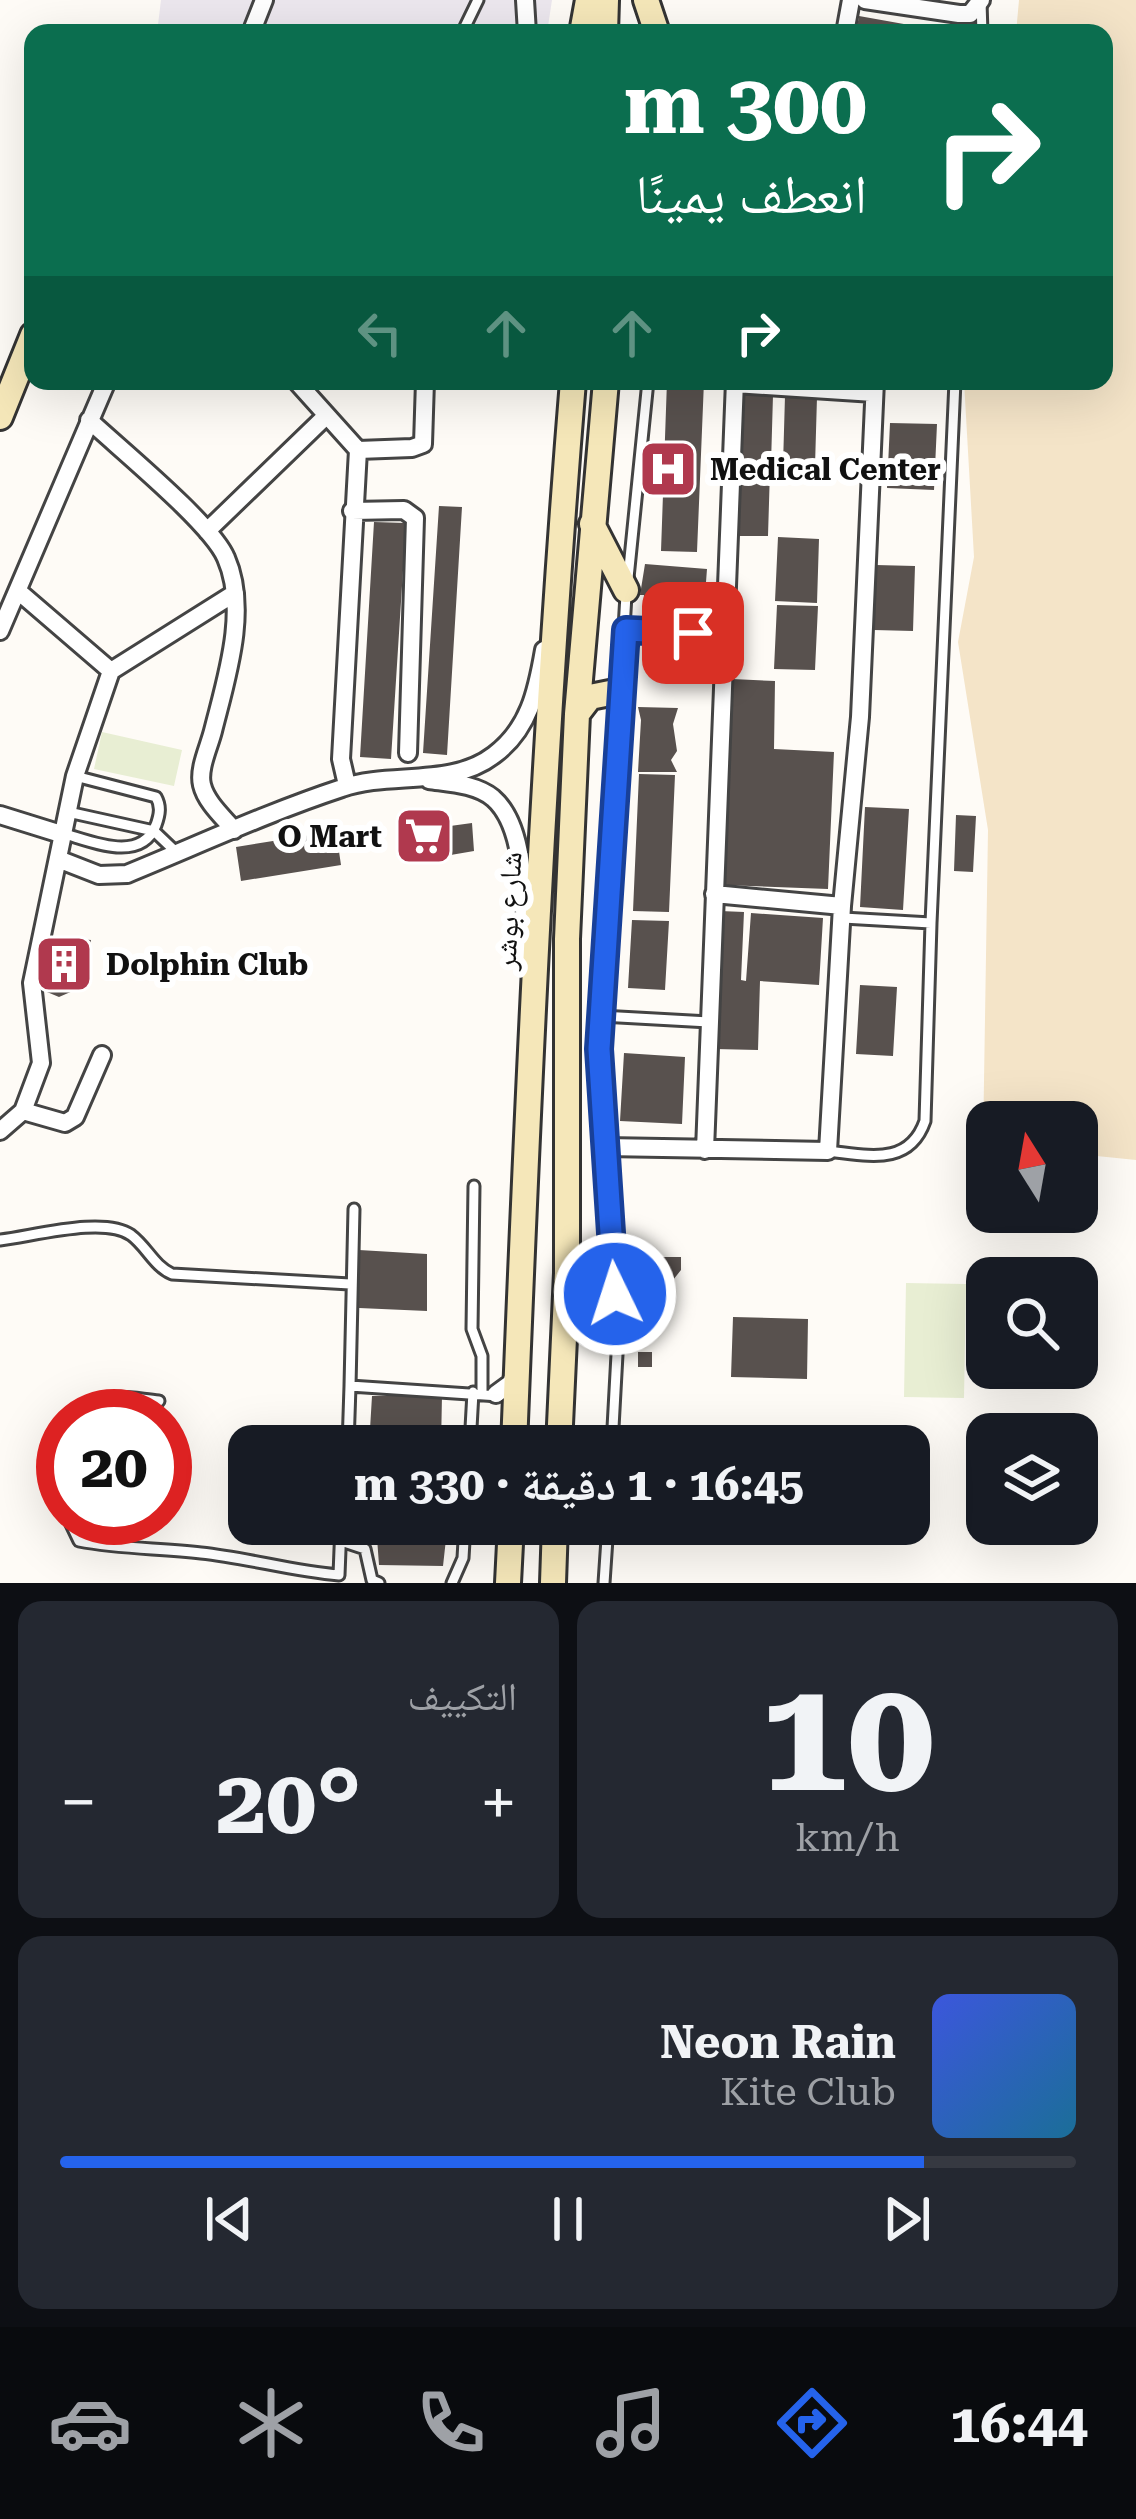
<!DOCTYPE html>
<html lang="ar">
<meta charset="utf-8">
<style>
:root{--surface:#171b24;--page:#242831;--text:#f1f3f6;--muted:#9ea1a6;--line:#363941;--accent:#2563eb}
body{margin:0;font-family:"Roboto Serif","Noto Naskh Arabic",serif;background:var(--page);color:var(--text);direction:rtl;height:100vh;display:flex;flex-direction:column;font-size:45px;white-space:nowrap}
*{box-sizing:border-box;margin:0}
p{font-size:39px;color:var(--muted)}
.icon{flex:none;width:66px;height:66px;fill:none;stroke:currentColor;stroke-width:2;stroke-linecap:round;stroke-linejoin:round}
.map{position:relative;height:1583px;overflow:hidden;direction:ltr}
.drawer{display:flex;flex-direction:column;gap:18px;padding:18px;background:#0d0f14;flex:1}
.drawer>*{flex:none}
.top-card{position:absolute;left:24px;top:24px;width:1089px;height:366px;border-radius:24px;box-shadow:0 12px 48px #0002;direction:rtl;background:#0b6e4f;color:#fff;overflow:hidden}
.needle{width:78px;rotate:349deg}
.tools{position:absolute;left:966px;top:1101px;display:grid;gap:24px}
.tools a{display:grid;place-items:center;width:132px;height:132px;border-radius:24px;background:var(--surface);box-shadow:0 12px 48px #0002;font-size:60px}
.speed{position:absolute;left:36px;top:1389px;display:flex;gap:24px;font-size:60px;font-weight:700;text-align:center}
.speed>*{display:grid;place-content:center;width:156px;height:156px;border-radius:50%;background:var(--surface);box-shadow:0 12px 48px #0002;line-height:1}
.speed .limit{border:18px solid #d22;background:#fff;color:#111}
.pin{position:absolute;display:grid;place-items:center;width:102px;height:102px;color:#fff;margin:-51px;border-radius:24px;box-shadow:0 6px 18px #0006}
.me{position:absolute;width:132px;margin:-66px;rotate:356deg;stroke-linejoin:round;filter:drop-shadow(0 0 9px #0008)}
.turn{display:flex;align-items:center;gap:42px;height:252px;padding:0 48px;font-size:54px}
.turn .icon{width:156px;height:156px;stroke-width:2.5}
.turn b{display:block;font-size:84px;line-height:102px}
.lanes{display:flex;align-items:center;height:114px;padding:0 48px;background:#0003;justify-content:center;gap:60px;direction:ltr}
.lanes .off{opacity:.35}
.big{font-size:90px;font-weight:700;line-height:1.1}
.drawer .tile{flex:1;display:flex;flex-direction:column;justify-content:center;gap:18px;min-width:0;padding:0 42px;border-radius:24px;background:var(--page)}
.drawer .dial{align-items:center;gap:0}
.dial b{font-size:156px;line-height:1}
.song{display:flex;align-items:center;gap:36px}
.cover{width:144px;height:144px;border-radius:18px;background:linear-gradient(135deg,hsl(230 70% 55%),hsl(200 70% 35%))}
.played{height:12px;border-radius:6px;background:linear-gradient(90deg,var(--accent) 85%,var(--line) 85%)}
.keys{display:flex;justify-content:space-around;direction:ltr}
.heat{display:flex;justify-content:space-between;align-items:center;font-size:66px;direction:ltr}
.drawer .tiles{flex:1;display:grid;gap:18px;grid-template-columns:1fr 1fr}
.tile:last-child{grid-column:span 2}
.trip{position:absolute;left:228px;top:1425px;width:702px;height:120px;border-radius:24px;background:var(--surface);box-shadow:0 12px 48px #0002;font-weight:700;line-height:120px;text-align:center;direction:rtl}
.tabs{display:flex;height:192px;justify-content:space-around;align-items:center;background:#090b0e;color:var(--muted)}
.tabs .icon{width:84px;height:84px}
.tabs .current{color:var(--accent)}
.tabs b{font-size:54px;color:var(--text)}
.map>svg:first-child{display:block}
</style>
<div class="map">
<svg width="1136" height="1583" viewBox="0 0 1136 1583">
<rect width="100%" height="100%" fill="#fefbf6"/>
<path fill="#ece7ee" d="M 161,0 L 552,0 L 547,33 L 157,33 Z"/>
<path fill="#f4e4c8" d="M 1019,0 L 1136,0 L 1136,1160 L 1077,1154 L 1077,1122 L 987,1122 L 987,1144 L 983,1144 L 988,830 L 958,642 L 974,557 L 964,381 L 1104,381 L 1104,33 L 1016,33 Z"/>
<path fill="#e8eed3" d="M 102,732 L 182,750 L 174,786 L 94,769 Z
M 906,1283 L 966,1284 L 964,1398 L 904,1397 Z"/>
<path fill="#58514e" d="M 859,16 L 915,26 L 913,33 L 856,33 Z
M 667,381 L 704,381 L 697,552 L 661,551 Z
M 741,394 L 773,395 L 771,464 L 739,464 Z
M 785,396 L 817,397 L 815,466 L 783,465 Z
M 890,423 L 937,424 L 934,490 L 887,488 Z
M 738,469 L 770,470 L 768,536 L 736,536 Z
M 439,506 L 462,507 L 447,755 L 423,753 Z
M 374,522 L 406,523 L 391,759 L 360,757 Z
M 778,537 L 819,539 L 817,603 L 775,601 Z
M 645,564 L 707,569 L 706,582 L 710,582 L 705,612 L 643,607 L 644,595 L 640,595 Z
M 876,565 L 915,566 L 913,631 L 874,630 Z
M 777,605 L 818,606 L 815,670 L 774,669 Z
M 732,679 L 775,681 L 774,749 L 834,752 L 828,889 L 723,885 Z
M 638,707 L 678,708 L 673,724 L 677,751 L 671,760 L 677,772 L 638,772 L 641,720 Z
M 639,774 L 675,775 L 669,912 L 633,911 Z
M 865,807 L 909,809 L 903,910 L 860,907 Z
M 956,815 L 976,816 L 973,872 L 954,871 Z
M 472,823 L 474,851 L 404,863 L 399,833 Z
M 336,831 L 341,865 L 241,881 L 236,847 Z
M 720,911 L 744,912 L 741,980 L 746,981 L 751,913 L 823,918 L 819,985 L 760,981 L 758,1050 L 715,1049 Z
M 632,920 L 669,921 L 665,990 L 628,988 Z
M 50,936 L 91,940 L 82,987 L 59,997 L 35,987 Z
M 860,985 L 897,987 L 893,1056 L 856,1054 Z
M 624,1053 L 685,1057 L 682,1124 L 620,1121 Z
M 359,1250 L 427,1254 L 427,1311 L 359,1308 Z
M 646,1257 L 681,1257 L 681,1270 L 673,1280 L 661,1279 L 658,1325 L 640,1324 L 641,1279 L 654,1279 L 646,1270 Z
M 733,1317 L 808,1319 L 807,1379 L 731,1377 Z
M 638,1352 L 652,1352 L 652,1367 L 638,1367 Z
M 442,1395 L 441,1446 L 369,1446 L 372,1396 Z
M 652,1427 L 684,1428 L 683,1441 L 652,1440 Z
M 100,1518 L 158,1518 L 158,1527 L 100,1527 Z
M 376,1524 L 442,1524 L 445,1534 L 442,1539 L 446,1539 L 443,1566 L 379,1565 Z"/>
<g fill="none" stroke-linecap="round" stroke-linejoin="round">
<defs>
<path id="lane" d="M 981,2 L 982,33
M 462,33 L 478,0
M 628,578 L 648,381
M 68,812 L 154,831 L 177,853
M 65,834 C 93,842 141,863 156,825 C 160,814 161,806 156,797 L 75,776
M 843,918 L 931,923 L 955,381
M 601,1016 L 709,1022
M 828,1151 C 867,1155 909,1167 925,1121 L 931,923
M 474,1186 L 472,1329 L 482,1356 L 482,1393
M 0,1240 C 34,1236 104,1216 131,1235 C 147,1247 154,1266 172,1274 L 350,1284
M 350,1386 L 354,1209
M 88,1416 C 100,1388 132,1399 159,1401
M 348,1446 L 350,1386 L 499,1396
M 470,1446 L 473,1392
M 612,1446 L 618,1336 L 599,1049 L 626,595
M 68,1518 L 79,1541 C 120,1549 160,1548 201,1553 C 248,1558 292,1571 339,1575 L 341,1524
M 341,1541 L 365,1549 L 372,1580 L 379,1583
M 452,1583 L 463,1558 L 465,1524
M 604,1583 L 608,1524"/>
<path id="street" d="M 525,0 L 527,33
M 865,0 L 959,14 L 970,14 L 981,0
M 251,33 L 264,0
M 845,33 L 851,0
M 296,381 L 358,450 L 412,448 L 423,444 L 425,381
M 735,384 L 874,393
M 89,420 C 120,449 212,524 226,558 C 249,610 226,679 213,731 C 209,747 198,769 202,785 C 206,802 223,817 234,830
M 352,511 L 404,510 L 415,518 L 408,753
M 207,531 L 326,416
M 18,591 L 111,671 L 235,593
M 626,630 L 727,635
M 0,631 L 107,381
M 429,780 C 450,783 476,784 493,798 C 530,830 523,916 525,962
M 347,785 L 341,759 L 358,450
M 0,815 L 61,834
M 58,859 L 99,875 L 127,874 C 198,845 269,812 342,788 C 390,771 451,788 494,755 C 529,729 537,691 544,650
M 714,894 L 842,906
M 23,1111 L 65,1123 L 75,1117 L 102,1055
M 0,1131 L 23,1111 L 41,1063 L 32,983 L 75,776 L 111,671
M 605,1147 L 828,1151 L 842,906 L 860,717 L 875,381
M 705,1150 L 735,381
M 496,1394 L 511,1383 L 515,1371"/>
<path id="secondary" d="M 646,0 L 657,33
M 582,33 L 588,0
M 605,33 L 606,0
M 0,417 L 33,335
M 592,524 L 626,590
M 577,714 L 590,697 L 620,691
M 572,1298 L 578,1325 L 590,1332 L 618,1336
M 514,1446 C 528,1091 544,735 573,381
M 559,1446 L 567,1273 L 567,939 L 577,714 L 606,381
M 508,1583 L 511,1524
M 553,1583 L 555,1524"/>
</defs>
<use href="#lane" stroke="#444" stroke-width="15"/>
<use href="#street" stroke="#444" stroke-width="22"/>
<use href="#secondary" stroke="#333" stroke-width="30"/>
<use href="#lane" stroke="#fff" stroke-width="9"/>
<use href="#street" stroke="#fff" stroke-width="16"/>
<use href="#secondary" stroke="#f5e7b9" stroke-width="24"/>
</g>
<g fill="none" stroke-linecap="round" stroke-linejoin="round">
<defs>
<path id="route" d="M 615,1294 L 599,1049 L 626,630 L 693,633"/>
</defs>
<use href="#route" stroke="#184099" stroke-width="30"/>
<use href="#route" stroke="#2563eb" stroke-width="21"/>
</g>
<defs>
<symbol id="hospital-square" viewBox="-11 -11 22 22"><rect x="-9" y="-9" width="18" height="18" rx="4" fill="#b0394e" stroke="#fff"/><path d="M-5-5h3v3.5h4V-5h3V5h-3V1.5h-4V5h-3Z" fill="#fff"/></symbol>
<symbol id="supermarket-square" viewBox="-11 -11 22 22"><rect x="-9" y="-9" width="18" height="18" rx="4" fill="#b0394e" stroke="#fff"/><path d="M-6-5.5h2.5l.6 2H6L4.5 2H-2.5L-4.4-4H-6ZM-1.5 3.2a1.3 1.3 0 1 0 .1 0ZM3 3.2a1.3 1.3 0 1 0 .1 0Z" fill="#fff"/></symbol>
<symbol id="building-square" viewBox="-11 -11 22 22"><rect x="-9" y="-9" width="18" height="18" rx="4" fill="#b0394e" stroke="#fff"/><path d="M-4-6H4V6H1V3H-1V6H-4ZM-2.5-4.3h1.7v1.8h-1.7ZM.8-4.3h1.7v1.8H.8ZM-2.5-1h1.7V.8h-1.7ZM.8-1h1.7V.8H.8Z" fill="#fff"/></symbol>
</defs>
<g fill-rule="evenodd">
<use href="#hospital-square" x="635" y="436" width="66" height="66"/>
<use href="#supermarket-square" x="391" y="803" width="66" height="66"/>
<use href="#building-square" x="31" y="931" width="66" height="66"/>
</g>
<g text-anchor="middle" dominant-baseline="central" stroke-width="12" stroke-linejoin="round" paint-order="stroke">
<g font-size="30" font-weight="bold" fill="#111" stroke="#fff" text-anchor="start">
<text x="710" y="469">Medical Center</text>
<text x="382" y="836" text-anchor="end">O Mart</text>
<text x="106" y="964">Dolphin Club</text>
</g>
<g font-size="30" fill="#111" stroke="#fff">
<text transform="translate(508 911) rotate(-87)">شارع بوشر</text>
</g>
</g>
</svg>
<div class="tools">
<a><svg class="needle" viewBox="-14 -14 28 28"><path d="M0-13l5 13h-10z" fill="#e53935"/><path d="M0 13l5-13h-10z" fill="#9ea1a6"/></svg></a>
<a><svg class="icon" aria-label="search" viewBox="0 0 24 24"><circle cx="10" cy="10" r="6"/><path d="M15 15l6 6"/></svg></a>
<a><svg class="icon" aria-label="layers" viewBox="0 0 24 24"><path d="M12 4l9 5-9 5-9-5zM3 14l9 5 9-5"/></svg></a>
</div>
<div class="speed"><div class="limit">20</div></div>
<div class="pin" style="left:693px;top:633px;background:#d93025"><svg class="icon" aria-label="arrive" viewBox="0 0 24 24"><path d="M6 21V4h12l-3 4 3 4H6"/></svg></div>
<svg class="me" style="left:615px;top:1294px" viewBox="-20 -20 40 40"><circle r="17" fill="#2563eb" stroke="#fff" stroke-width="3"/><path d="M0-11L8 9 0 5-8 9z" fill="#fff"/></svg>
<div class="trip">16:45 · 1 دقيقة · 330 m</div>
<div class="top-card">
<div class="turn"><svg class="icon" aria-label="right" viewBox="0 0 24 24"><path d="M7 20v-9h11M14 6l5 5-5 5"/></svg><div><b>300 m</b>انعطف يمينًا</div></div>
<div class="lanes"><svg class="icon off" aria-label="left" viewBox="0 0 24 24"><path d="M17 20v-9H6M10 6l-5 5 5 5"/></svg><svg class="icon off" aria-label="ahead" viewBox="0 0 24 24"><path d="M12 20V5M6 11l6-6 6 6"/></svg><svg class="icon off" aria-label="ahead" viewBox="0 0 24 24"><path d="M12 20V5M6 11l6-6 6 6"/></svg><svg class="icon" aria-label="right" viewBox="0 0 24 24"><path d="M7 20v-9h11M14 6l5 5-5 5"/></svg></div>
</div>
</div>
<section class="drawer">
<div class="tiles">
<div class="tile dial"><b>10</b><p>km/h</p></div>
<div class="tile"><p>التكييف</p>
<div class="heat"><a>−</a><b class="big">20°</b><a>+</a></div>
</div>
<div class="tile">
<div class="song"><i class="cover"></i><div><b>Neon Rain</b><p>Kite Club</p></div></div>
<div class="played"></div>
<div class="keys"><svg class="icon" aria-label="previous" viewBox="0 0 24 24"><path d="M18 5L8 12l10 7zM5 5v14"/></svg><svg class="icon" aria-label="pause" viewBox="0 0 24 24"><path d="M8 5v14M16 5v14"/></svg><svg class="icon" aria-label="next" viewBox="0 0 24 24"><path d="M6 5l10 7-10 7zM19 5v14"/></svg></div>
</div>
</div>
</section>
<nav class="tabs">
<b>16:44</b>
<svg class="icon current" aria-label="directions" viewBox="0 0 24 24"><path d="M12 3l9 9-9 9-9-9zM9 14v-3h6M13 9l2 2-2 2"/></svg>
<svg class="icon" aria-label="music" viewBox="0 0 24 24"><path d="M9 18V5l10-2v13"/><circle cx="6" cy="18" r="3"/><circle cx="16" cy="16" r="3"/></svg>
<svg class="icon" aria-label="phone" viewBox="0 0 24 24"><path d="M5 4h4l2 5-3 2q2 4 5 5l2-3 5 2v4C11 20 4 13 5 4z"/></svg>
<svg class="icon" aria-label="climate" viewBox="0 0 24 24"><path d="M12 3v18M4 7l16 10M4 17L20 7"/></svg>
<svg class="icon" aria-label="car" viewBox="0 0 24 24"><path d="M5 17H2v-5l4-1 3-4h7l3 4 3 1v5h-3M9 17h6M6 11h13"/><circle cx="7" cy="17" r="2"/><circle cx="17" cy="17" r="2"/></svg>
</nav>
